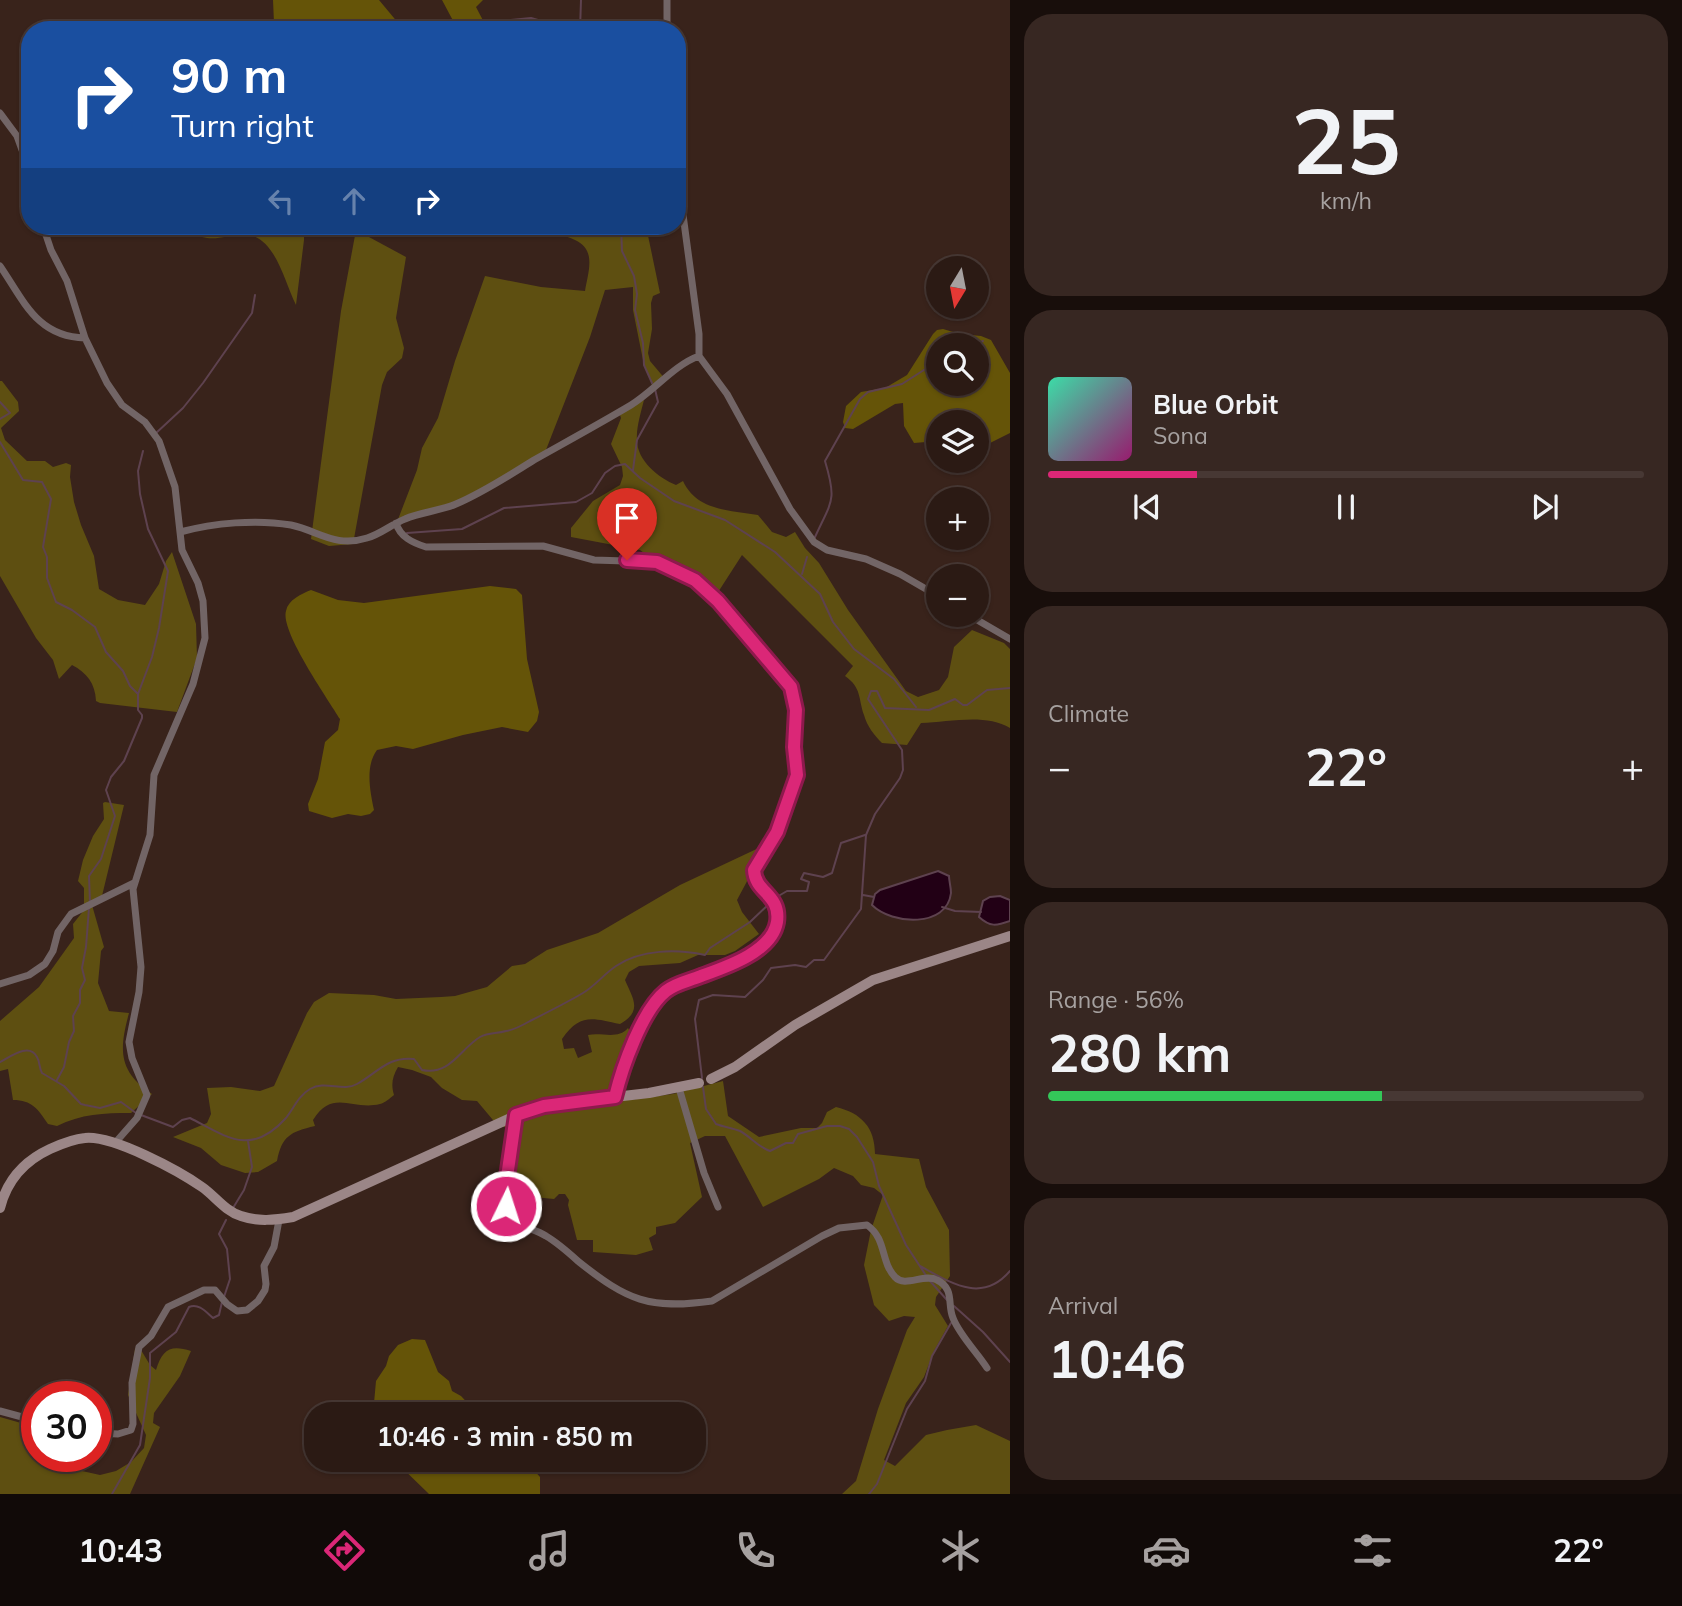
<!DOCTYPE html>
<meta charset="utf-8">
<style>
:root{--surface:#2b1a14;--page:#372722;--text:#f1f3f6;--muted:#a6a1a0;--line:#473834;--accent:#db2777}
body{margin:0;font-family:Mulish,sans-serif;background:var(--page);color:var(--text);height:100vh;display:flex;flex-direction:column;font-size:26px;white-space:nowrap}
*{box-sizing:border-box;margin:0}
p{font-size:23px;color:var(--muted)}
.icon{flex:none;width:38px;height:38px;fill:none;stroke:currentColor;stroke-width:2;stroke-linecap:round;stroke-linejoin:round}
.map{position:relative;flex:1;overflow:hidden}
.drawer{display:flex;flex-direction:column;gap:14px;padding:14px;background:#180e0b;width:672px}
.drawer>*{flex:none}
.hud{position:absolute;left:21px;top:21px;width:665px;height:214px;border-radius:28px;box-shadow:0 2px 5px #0004,0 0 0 2px var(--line);background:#1a4fa0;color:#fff;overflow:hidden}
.needle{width:46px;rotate:190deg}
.buttons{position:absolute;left:926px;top:256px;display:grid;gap:14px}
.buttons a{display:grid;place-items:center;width:63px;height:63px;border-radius:50%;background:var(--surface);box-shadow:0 2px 5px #0004,0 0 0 2px var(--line);font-size:35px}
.speed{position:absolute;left:21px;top:1381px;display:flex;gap:14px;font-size:35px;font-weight:700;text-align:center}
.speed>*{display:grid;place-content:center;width:91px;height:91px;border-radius:50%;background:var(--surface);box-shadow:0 2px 5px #0004,0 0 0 2px var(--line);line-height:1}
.speed .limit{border:10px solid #d22;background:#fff;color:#111}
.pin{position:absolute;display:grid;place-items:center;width:60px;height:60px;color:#fff;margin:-72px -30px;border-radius:50% 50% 50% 0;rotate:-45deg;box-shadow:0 0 7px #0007}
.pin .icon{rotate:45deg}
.me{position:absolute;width:77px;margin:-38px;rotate:4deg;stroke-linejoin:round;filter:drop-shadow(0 0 5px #0008)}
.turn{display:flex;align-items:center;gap:24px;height:147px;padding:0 35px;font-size:32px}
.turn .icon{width:91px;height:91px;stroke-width:2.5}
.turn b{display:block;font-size:49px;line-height:60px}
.lanes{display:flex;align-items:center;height:66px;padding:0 35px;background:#0003;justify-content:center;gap:35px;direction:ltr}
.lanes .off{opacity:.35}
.big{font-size:52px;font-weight:700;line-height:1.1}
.drawer .tile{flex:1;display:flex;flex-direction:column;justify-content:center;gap:10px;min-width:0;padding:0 24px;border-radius:28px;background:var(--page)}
.drawer .dial{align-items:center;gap:0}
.dial b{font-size:91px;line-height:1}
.song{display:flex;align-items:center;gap:21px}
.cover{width:84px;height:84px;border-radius:10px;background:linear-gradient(135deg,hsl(160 70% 55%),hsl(320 70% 35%))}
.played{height:7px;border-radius:4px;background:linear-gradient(90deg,var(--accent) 25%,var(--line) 25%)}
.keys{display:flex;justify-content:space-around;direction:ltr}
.heat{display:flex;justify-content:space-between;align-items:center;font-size:38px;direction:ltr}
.charge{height:10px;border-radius:5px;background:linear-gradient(90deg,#34c759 56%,var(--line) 0)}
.trip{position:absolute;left:304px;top:1402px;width:402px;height:70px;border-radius:28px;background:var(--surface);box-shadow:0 2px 5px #0004,0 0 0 2px var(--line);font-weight:700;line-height:70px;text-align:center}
.tab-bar{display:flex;height:112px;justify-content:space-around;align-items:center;background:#110a08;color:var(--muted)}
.tab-bar .icon{width:49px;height:49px}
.tab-bar .active{color:var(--accent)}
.tab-bar b{font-size:32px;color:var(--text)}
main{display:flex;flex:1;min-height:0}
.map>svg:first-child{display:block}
</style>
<main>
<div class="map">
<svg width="1010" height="1494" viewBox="0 0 1010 1494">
<rect width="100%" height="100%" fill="#39231b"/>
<path fill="#5e4f11" d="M 208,226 L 304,226 L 304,240 L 296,305 C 283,279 275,233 241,234 C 228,235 216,241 202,237 Z
M 550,226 L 646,226 L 660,293 L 653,296 L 651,303 L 652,329 L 648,353 L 650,361 L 666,380 L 654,391 L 643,360 L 633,310 L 633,287 L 605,290 L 590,337 L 544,455 L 490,490 L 397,522 L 417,470 L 422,448 L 438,418 L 455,361 L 485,276 L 541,287 L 585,291 C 588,272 597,250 575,240 C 564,235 558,236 550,226 Z
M 356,230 L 406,257 L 396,318 L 404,348 L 402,358 L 387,372 L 382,385 L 353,544 L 329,546 L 311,539 L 341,311 Z
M 0,381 L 2,381 L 18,402 L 19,411 L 1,428 L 5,440 L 27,461 L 45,461 L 53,467 L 66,463 L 71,465 L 70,477 L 74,502 L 81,525 L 94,556 L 99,589 L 118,600 L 145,605 L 159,584 L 166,561 L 172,552 L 196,624 L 197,658 L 177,712 L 100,703 L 96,701 C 95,683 87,673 72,665 L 59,679 L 53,660 L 36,638 L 0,576 Z
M 644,400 C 641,412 636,428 637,440 C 637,461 659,478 676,485 L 683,481 C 697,511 729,510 758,515 L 772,532 L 786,537 L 795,532 L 805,548 L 819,563 L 848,610 L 906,691 L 918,697 L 939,690 L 948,677 L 954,647 L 972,630 L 1004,643 L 1010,649 L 1010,728 C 986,713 949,722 921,723 L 907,745 L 882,743 C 874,735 867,726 864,715 C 858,698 862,688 845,676 L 853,666 L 742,555 L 713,600 L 681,575 L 653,560 L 640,550 L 571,537 L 571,528 L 593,501 L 620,485 L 623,476 L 622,467 L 611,444 L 621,418 L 619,412 Z
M 105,802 L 124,805 L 101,900 L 92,905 L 104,947 L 101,951 L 98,983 L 109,1011 L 129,1013 C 119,1050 118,1071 152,1094 L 131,1113 C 104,1113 81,1114 57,1126 L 48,1124 C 38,1109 32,1100 13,1100 L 8,1069 L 0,1071 L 0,1021 L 39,987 L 74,938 L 73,924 L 84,910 L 84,888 L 78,881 L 83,860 L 93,836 L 104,819 L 103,803 Z
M 767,844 L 737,900 L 742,912 L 759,934 L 735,951 L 725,955 L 698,955 L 680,963 L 639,966 L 629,972 L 625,980 C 633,999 643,1011 620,1024 C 592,1018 580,1013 562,1039 L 564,1049 L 574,1048 L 578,1058 L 592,1052 L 588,1035 C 602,1032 618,1040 628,1028 L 634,1039 L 612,1093 L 630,1100 L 673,1094 L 723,1081 L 728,1116 L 759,1137 L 801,1128 L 817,1128 L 822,1123 L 827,1112 L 836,1107 C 861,1113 875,1127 875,1154 L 919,1159 L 926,1187 L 949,1230 L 950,1276 L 936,1297 L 935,1305 L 948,1326 L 934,1351 L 924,1377 L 906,1403 L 884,1460 L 895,1466 L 926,1435 L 947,1430 L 976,1425 L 1010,1441 L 1010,1494 L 842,1494 L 856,1481 L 878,1409 L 907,1330 L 915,1317 L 904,1316 L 889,1321 L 874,1305 L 864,1265 L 871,1230 L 883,1195 L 874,1188 L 861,1185 L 853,1176 L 834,1168 L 819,1179 L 763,1207 L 725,1136 L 705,1136 L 690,1143 L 702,1197 L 675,1223 L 656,1227 L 656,1234 L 649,1238 L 653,1250 L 636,1255 L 593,1252 L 593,1240 L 577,1240 L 568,1205 L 569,1200 L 565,1194 L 559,1194 L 554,1199 L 533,1197 L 532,1202 L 518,1199 L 519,1189 L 515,1183 L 506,1181 L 502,1183 L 512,1128 L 498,1126 L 477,1101 L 462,1100 L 442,1088 L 431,1077 L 412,1070 L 398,1067 C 392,1077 391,1085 394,1095 C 390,1098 385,1103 380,1104 C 352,1111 333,1088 313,1120 L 315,1126 C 290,1132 282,1136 277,1161 L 258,1172 L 245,1173 L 221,1165 L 201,1148 L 173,1137 L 207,1123 L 211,1114 L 207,1088 L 231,1087 L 260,1091 L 274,1086 L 307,1013 L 314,1002 L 329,993 L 374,995 L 396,999 L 441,997 L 455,996 L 487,987 L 512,966 L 525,964 L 547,950 L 598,933 L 680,885 Z
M 138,1345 L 150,1365 L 156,1370 C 162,1350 170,1344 191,1351 L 180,1376 L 154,1413 L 153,1423 L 160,1427 L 130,1494 L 0,1494 L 0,1417 L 35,1427 L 37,1456 L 71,1456 L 79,1464 L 82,1471 L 100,1475 L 116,1471 L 131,1462 L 144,1448 L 146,1435 L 128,1395 L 135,1349 Z"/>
<path fill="#655408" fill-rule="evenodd" d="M 273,0 L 379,0 L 404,30 L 276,30 L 274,23 Z
M 442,0 L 483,0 L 476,7 L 488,30 L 458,30 Z
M 943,329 L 960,334 L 981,336 L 991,340 L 1010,373 L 1010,433 L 988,444 L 980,435 L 977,436 L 976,422 L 938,422 L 938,441 L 914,443 L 904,426 L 903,403 L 895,404 L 853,429 L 845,428 L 843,422 L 846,406 L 861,392 L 885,388 L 907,375 L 933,334 L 937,330 ZM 938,345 L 976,345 L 976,383 L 938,383 Z
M 490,586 L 516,589 L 522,595 L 527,659 L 539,712 L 537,721 L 528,732 L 502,727 L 463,735 L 413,749 L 396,746 L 377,750 C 365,766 370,791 374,810 L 370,814 L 361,816 L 348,814 L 332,818 L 309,811 L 308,804 L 318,779 L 325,742 L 338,730 L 340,719 C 328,699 280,631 286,611 C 288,600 301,594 311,590 L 338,600 L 364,603 Z
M 412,1339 L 425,1340 L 438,1372 L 449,1381 L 452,1391 L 461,1396 L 478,1414 L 373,1414 L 376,1381 L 386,1366 L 389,1356 L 398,1345 Z
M 394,1460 L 525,1460 L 540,1477 L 540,1494 L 429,1494 Z"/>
<path fill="#220015" stroke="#5e424f" stroke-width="2" d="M 938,871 L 949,876 C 949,881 951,887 951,893 C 947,928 892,925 872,905 L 875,894 L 880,890 Z
M 1000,896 L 1010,900 L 1010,921 C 996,926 990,927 979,917 L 983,901 L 990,897 Z"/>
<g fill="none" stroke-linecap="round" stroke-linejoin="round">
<path stroke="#5e424f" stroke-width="2" d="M 482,23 L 531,18 L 538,20 L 547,30
M 580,30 L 581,0
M 621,226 L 622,251 L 634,276 L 637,294 L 635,310 L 643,343 L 644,365 L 652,383
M 972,345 L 983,341
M 0,402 L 10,413 L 0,419
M 155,434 L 183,408 L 203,383 L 252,313 L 255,295
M 0,442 L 23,480 L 42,482 L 51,499 L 43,547 L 47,557 L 47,578 L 56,602 L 72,610 L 95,627 L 106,652 L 123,671 L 130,686 L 137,693
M 633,470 L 637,440 L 658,402 L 655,389
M 407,533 L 462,529 L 504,508 L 576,502 L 592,493 L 605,473 L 615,466 L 625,464 L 640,478 L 674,501 L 725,520 L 775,552 L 820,594 L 833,622 L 854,649 L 894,679 L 916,707
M 815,537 C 832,500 837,501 825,461 L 860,399 L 868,392 L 902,384 L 938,361
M 802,574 L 807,557
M 863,895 L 874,897
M 775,898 L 787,891 L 807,891 L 809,882 L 801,879 L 804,873 L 823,877 L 832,873 L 841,843 L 865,835
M 90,903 L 89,876 L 101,859 L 115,816 L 106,790 L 111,777 L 124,761 L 142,718 L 142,715 L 138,710 L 138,694 L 152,657 L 159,628 L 168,571 L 148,529 L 140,494 L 138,471 L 143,451
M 942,907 L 955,911 L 981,912
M 0,1062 C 10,1057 29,1042 37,1057 C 40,1062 39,1068 42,1073 L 64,1086 L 81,1104 L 85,1105 L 100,1108 L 121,1102 L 136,1113
M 702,1078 L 695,1019 L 699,1000 L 713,995 L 745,997 L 763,980 L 771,968 L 795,965 L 806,967 L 814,960 L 824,960 L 861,909 L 866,835 L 875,814 L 900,778 L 903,770 L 902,750 L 868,699 L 871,691 L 877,691 L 885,708 L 929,710 L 955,699 L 963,705 L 967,705 L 987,690 L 1010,688
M 57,1080 L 64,1067 L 69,1042 L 74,1031 L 73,1016 L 80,1003 L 80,990 L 85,980 L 82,968 L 86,947 L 89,908
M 703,1087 L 706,1109 L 716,1124 C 724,1127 732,1128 740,1131 C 751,1137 758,1147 770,1151 L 786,1143 L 793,1143 L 798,1134 L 827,1126 L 840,1126 L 849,1129 L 857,1137 L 873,1162 L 879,1186 L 906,1245 L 927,1277
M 141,1115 L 173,1127 L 182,1120 L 190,1118 C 227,1137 251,1157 286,1118 C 294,1108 298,1096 310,1089 C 325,1080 343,1092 357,1084 C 377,1073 388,1056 414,1059 L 422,1070 C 450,1076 460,1049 480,1037 C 489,1032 496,1034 506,1031 C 514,1030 523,1025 530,1021 C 548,1012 566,1003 583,993 C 595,986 604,974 616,966 C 641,949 677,949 705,955 L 710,948 L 750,922 L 771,902
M 233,1208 L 244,1190 L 252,1167 L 248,1141
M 920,1266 C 951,1283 982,1304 1010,1271
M 930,1281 L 947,1300
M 224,1297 L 230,1279 L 227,1249 L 219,1234 L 226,1220
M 954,1306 L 983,1332 L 1010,1362
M 112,1494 L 140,1445 L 150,1378 L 150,1353 L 176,1332 L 189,1307 C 199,1303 206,1312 213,1318 L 219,1315 L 222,1302
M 869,1494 L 877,1484 L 907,1409 L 925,1381 L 932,1356 L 951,1323"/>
<path stroke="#726566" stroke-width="7" d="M 667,30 L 667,0
M 0,113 L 17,136 L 30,172
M 43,226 L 51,250 L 67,281 L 85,338 L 107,383 L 122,405 L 145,422 L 159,441 L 175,487 L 180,532
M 0,266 C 24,301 37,337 85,338
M 699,356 L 727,394 L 790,509 L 814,542 L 827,550 L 866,559 L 900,574 L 938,596
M 396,523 C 400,537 413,543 426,547 L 543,546 L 594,560 L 657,562 L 695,580 L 718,602 L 788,682 L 794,697 L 797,775 L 777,832 L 754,870 C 755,893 781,894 777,922 C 772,952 726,967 701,976 C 689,981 676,983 666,991 C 642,1010 621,1068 615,1097
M 967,614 L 1010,639
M 0,984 L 29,975 L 45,964 L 53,951 L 58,932 L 71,914 L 134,883
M 679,1088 L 704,1173 L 718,1207
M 515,1115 C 513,1136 501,1193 508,1210 C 515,1229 531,1226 546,1236 C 558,1243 569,1253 579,1262 C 627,1300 649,1310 712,1301 L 822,1236 L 839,1228 L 867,1225 C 887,1239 880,1261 895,1277 C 905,1288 924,1273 937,1280 C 955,1289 947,1304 953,1318 C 960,1336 977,1352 987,1368
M 115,1143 L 137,1118 L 147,1095 L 132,1058 L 129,1042 L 139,992 L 141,967 L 133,889 L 150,835 L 154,775 L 193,684 L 205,638 L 203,601 L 198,583 L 182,550 L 180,532 C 214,523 256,519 291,525 C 319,531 335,548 367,538 C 381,534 392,524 405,519 C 421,512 440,511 456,504 C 484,492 508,476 534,460 C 566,442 599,424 631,405 C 654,391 674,365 699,356 L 699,334 L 677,170
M 0,1411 L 37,1421
M 96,1433 L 118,1434 L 131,1430 L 133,1424 L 132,1383 L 139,1347 L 151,1336 L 168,1307 L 204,1290 L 215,1290 L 227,1304 L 237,1311 L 247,1310 L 258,1301 L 265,1290 L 266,1284 L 264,1266 L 274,1247 L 279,1220"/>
<path stroke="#9b8687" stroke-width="10" d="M 711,1079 L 735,1067 L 795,1025 L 873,980 L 1010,936
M 0,1208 C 7,1180 24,1161 50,1149 C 61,1144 73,1139 85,1138 C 113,1135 179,1171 202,1187 C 215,1196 225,1211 241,1216 C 258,1222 275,1220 293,1217 L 528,1110 L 563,1103 L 649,1093 L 699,1083"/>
</g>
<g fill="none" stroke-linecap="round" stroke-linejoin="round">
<defs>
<path id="route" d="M 506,1206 L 505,1191 L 516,1115 L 544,1106 L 615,1097 C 622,1068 642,1010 666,991 C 676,983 689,981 701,976 C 726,967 772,952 777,922 C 781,894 755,893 754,870 L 777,832 L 797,775 L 794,747 L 796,710 L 791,687 L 718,601 L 695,580 L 657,562 L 627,560"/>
</defs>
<use href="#route" stroke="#8e194d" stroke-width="18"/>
<use href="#route" stroke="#db2777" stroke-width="12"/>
</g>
</svg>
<div class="buttons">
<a><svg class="needle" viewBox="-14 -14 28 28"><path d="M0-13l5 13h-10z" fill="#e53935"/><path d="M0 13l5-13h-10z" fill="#a6a1a0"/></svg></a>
<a><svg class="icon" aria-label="search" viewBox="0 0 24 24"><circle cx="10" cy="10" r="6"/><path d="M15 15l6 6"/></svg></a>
<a><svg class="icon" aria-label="layers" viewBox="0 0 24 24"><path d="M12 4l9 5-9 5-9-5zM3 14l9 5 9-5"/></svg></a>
<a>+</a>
<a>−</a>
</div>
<div class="speed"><div class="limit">30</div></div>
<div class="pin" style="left:627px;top:560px;background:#d93025"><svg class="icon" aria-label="arrive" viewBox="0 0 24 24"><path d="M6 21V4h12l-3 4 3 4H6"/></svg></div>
<svg class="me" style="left:506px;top:1206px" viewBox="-20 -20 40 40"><circle r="17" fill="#db2777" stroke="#fff" stroke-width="3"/><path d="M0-11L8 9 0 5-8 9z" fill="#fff"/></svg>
<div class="trip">10:46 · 3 min · 850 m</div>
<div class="hud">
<div class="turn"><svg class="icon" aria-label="right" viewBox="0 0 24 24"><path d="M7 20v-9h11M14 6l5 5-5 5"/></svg><div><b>90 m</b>Turn right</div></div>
<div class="lanes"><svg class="icon off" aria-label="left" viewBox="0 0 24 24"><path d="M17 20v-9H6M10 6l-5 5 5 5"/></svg><svg class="icon off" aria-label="ahead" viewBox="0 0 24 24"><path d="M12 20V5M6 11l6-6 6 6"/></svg><svg class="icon" aria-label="right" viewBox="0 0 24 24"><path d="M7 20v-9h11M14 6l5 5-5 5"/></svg></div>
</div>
</div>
<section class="drawer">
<div class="tile dial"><b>25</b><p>km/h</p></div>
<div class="tile">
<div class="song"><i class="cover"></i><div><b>Blue Orbit</b><p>Sona</p></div></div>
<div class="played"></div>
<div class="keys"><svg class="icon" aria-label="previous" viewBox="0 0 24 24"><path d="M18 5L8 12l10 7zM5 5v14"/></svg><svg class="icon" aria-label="pause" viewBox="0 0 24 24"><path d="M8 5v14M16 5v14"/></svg><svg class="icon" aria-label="next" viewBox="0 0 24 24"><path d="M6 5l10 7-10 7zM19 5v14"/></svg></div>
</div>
<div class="tile"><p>Climate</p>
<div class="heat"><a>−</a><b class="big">22°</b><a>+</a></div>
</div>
<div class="tile"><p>Range · 56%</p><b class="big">280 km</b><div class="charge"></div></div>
<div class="tile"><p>Arrival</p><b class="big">10:46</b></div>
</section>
</main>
<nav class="tab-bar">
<b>10:43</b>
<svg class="icon active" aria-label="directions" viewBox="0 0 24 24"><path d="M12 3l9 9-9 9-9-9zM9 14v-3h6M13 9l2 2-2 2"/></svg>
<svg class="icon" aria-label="music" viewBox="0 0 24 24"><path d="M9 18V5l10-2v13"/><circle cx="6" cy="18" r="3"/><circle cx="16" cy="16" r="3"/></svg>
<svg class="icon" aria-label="phone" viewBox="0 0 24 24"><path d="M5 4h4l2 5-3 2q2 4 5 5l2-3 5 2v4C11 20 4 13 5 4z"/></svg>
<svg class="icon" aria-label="climate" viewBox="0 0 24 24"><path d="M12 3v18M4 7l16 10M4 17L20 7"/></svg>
<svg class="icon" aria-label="car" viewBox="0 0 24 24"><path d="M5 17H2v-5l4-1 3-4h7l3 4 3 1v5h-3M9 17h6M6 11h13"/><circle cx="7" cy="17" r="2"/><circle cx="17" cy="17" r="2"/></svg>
<svg class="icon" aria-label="filters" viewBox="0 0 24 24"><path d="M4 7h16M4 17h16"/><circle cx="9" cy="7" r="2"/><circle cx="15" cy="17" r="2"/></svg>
<b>22°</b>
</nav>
